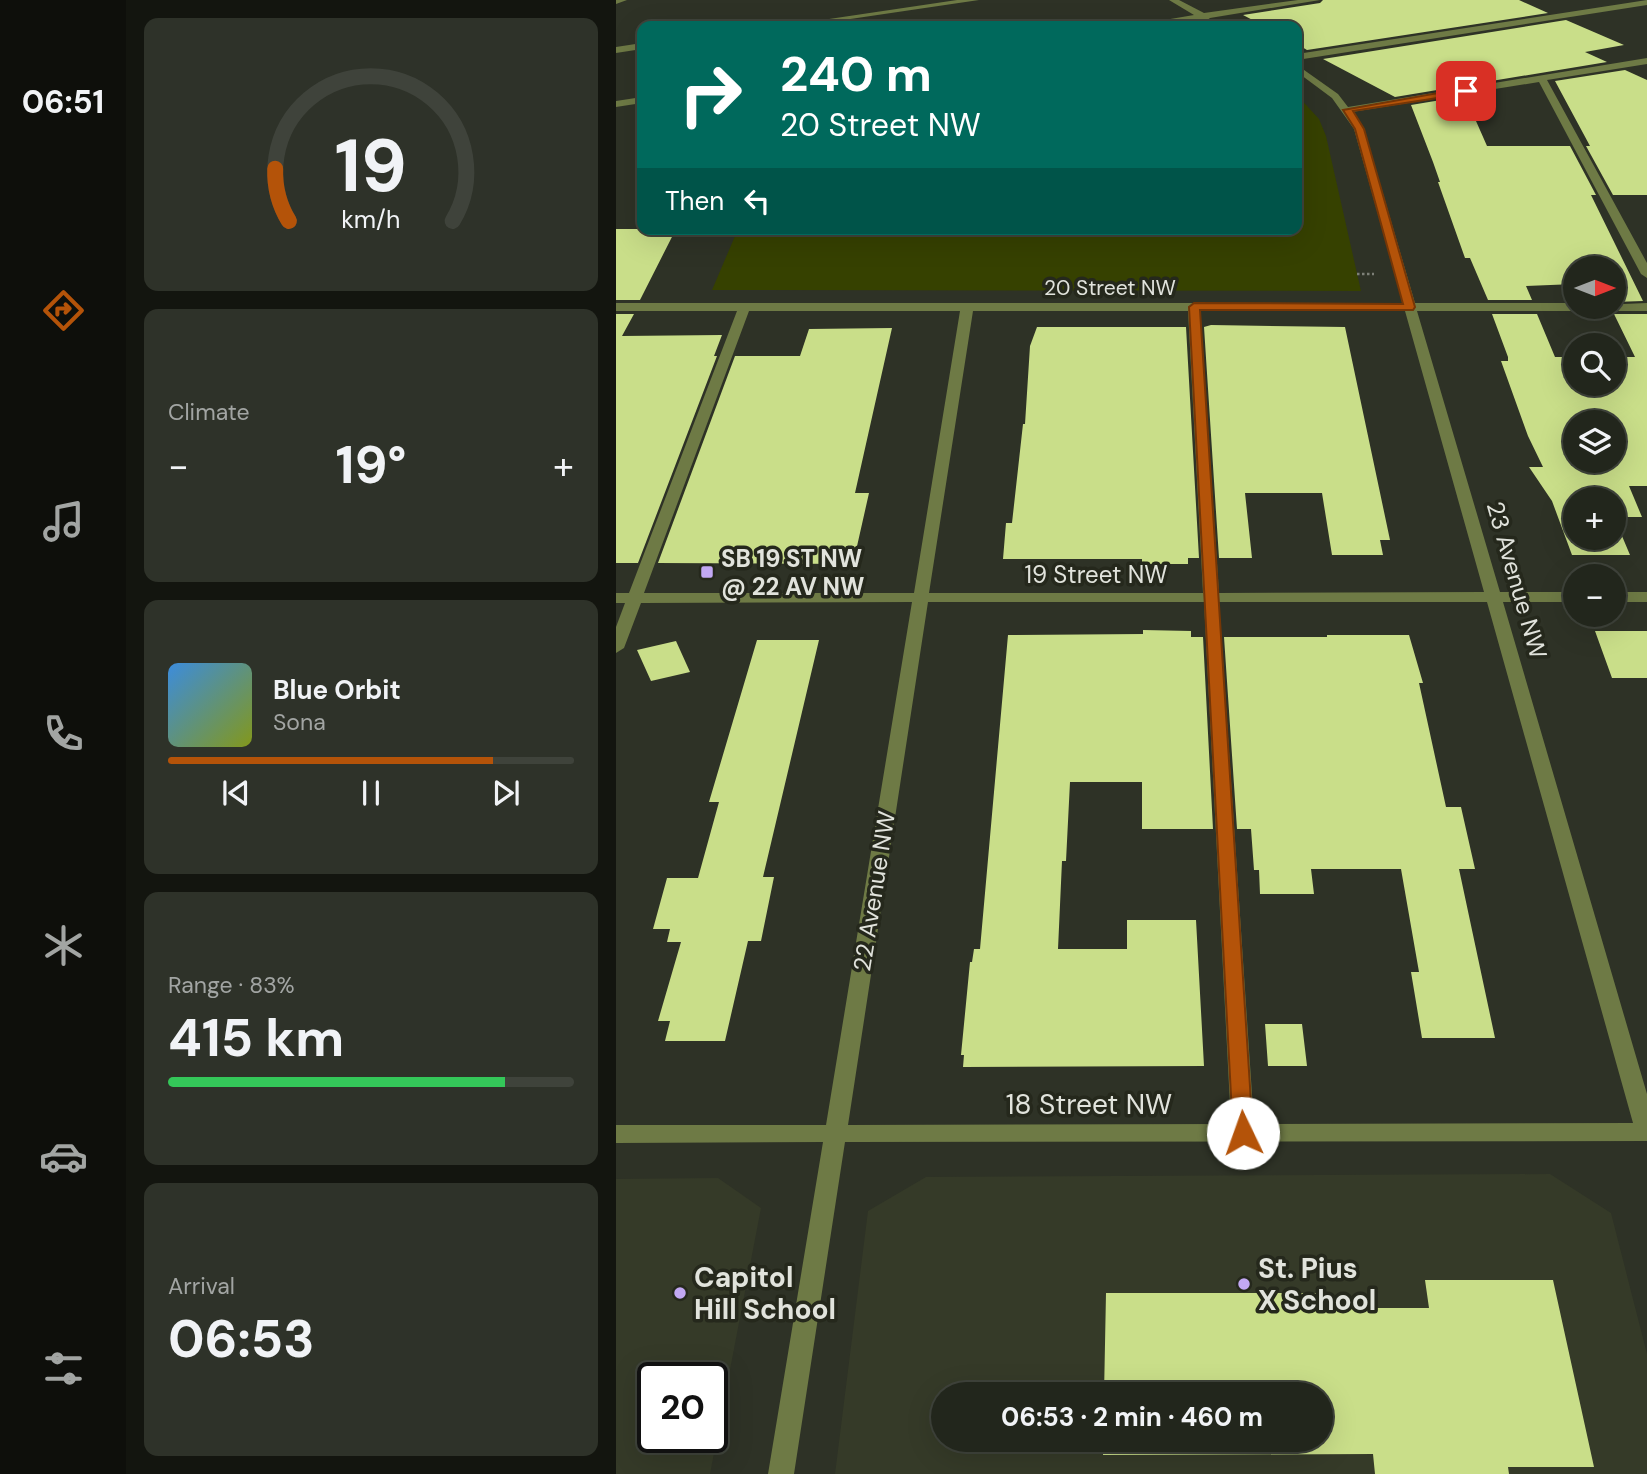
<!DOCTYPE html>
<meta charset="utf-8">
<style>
:root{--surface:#22261c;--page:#2e3229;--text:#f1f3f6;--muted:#a2a5a3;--line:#3f433b;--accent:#b45309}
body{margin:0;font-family:"DM Sans",sans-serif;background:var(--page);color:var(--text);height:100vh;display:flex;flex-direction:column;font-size:26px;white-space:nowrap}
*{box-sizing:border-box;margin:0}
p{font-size:23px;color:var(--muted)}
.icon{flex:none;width:38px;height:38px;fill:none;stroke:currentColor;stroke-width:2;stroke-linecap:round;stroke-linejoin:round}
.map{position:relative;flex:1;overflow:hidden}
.details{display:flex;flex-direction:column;gap:18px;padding:18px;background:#13150f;width:490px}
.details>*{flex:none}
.top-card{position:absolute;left:21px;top:21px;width:665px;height:214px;border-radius:14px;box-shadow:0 7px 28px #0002,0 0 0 2px var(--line);background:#00695c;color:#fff;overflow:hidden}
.needle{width:46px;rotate:90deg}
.fabs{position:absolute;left:947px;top:256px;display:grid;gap:14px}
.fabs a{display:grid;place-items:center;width:63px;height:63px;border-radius:50%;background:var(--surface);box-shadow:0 7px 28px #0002,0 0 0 2px var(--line);font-size:35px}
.speed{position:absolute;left:21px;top:1362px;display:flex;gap:14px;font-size:35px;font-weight:700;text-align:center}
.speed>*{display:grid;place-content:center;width:91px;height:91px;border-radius:50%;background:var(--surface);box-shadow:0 7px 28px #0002,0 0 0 2px var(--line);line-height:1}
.speed .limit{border:4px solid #111;border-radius:10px;background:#fff;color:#111}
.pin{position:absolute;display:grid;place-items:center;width:60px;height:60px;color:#fff;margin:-30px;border-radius:14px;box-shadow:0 4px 10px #0006}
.me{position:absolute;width:77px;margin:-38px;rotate:357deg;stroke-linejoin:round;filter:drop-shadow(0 0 5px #0008)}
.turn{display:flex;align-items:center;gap:24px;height:147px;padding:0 28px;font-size:32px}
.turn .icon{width:91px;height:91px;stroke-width:2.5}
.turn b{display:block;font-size:49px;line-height:60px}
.then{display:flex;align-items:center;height:66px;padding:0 28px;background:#0003;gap:14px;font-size:26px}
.big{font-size:52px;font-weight:700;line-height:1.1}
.details .tile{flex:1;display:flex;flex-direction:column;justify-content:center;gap:10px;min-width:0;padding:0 24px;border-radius:14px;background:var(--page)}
.details .dial{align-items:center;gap:0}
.dial svg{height:182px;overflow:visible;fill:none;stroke:var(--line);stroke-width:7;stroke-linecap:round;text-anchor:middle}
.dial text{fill:var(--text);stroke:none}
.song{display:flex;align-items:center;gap:21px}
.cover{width:84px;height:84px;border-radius:10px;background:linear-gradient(135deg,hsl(210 70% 55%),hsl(70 70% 35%))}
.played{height:7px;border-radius:4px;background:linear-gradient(90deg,var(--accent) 80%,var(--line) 80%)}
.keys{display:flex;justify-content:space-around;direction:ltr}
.heat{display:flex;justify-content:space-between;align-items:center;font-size:38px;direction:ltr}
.charge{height:10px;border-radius:5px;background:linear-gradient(90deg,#34c759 83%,var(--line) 0)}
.trip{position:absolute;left:315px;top:1382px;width:402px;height:70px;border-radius:35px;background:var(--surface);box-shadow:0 7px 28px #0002,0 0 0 2px var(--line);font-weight:700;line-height:70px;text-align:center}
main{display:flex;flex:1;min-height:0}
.menu{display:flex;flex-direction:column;width:126px;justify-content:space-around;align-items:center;background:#0e0f0b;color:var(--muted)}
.menu .icon{width:49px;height:49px}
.menu .on{color:var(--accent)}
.menu b{font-size:32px;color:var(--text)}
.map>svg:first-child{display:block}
</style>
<main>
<nav class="menu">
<b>06:51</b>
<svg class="icon on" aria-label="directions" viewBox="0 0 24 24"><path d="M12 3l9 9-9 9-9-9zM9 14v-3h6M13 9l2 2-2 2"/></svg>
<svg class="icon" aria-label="music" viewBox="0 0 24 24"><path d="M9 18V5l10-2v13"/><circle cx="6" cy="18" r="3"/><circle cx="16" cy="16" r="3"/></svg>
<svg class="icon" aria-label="phone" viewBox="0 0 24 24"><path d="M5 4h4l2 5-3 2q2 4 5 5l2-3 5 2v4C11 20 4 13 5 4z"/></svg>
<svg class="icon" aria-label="climate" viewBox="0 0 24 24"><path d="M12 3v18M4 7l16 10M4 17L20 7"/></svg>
<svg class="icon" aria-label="car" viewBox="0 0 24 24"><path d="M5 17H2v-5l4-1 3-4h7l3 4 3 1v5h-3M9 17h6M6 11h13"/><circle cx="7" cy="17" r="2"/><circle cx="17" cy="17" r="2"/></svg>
<svg class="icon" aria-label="filters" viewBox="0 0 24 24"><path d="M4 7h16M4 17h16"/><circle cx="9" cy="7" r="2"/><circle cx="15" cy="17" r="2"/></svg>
</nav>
<section class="details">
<div class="tile dial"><svg viewBox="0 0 100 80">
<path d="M14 69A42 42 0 1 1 86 69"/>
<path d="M14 69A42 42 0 0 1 8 46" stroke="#b45309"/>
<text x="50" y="56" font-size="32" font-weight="700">19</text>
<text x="50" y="72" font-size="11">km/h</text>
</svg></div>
<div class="tile"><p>Climate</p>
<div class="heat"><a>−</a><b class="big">19°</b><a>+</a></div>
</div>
<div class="tile">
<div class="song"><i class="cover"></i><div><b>Blue Orbit</b><p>Sona</p></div></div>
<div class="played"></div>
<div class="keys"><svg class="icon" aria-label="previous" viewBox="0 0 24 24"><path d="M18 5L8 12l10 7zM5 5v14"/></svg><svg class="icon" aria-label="pause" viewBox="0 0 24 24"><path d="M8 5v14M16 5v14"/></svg><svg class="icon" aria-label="next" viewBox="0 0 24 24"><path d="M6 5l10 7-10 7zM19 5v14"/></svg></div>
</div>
<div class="tile"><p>Range · 83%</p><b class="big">415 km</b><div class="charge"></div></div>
<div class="tile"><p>Arrival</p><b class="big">06:53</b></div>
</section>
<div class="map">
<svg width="1031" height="1474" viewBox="0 0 1031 1474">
<rect width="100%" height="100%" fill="#2e3226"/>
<path fill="#353a28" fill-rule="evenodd" d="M 934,1174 L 995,1213 L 1031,1354 L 1031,1474 L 219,1474 L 252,1211 L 310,1177 ZM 327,1395 L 705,1395 L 705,1440 L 327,1440 Z
M 102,1178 L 145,1208 L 94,1474 L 0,1474 L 0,1179 ZM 37,1377 L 96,1377 L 96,1437 L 37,1437 Z"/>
<path fill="#364100" d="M 681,95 L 703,119 L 710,136 L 745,291 L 96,290 L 122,229 L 681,229 Z"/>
<path fill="#c9de89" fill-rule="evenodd" d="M 707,0 L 903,0 L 932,13 L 691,50 L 681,44 L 681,26 L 648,26 L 627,15 L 704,3 Z
M 950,20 L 1008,45 L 969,52 L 991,62 L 779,97 L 707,59 Z
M 1009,70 L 1031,80 L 1031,195 L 997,195 L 970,146 L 974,146 L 939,81 Z
M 849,96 L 871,146 L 954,146 L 980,195 L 975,195 L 1027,301 L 998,302 L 998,268 L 959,268 L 959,284 L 910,286 L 916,300 L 872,300 L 854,258 L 849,258 L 822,182 L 824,182 L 817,162 L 795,105 Z
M 0,229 L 60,229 L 24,300 L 0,300 Z
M 0,314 L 18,314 L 6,336 L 106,335 L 98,356 L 101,356 L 22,563 L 0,563 Z
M 876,314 L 921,314 L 939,357 L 959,357 L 959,383 L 998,383 L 998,357 L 1019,357 L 998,314 L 1031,314 L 1031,486 L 1013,486 L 1026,517 L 998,517 L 1014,555 L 956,555 L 936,501 L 913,467 L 927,467 L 912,436 L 885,361 L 892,361 L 892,357 ZM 959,422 L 998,422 L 998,460 L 959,460 ZM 959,499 L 998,499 L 998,537 L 959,537 Z
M 595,325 L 729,327 L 774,540 L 764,540 L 767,555 L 716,555 L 706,493 L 629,493 L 636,558 L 603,558 L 588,327 Z
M 421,327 L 570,327 L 583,558 L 572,558 L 572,564 L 526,564 L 526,559 L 387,559 L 390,523 L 396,523 L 407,424 L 409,424 L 414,346 Z
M 276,328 L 239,493 L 253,493 L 237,564 L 42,563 L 119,356 L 184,356 L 193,329 Z
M 527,630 L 575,631 L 575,637 L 587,637 L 597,829 L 526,829 L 526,782 L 454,782 L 450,861 L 446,861 L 442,949 L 511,949 L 511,920 L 580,920 L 588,1066 L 347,1067 L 348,1055 L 345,1055 L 354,962 L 356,962 L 358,949 L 364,949 L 392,635 L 527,634 Z
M 979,631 L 1031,631 L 1031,678 L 996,678 Z
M 711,635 L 793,635 L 807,683 L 803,683 L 830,807 L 845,807 L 859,869 L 843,869 L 879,1038 L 806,1038 L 795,972 L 803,972 L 785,869 L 695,869 L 698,894 L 644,894 L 643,870 L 638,870 L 635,829 L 621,829 L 608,637 L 711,637 Z
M 141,640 L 203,640 L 147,877 L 158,877 L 145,941 L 132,941 L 109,1041 L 49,1041 L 54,1021 L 42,1021 L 65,942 L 51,942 L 54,929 L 37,929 L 51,878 L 82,878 L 103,802 L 93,802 Z
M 60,641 L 74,672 L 35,681 L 21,650 Z
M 649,1024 L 686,1024 L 691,1066 L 652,1066 Z
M 809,1280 L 937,1280 L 978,1467 L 892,1467 L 893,1474 L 759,1474 L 757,1454 L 487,1455 L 488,1440 L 705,1440 L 705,1395 L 488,1395 L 490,1293 L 708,1293 L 711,1308 L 813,1308 Z"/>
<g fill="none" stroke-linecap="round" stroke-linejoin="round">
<path stroke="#7d8077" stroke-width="2.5" stroke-dasharray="2.5 2.5" stroke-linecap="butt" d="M 741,274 L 758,274"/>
<path fill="#6e7a45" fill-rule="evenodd" d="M 0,0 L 11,0 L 0,4 Z
M 341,0 L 363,0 L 187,26 L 166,26 Z
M 553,0 L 563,0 L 588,13 L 682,0 L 704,0 L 594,18 L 590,21 L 513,26 L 578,15 Z
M 1031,0 L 1031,5 L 681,60 L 681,54 Z
M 26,43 L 26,49 L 0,53 L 0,47 Z
M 1031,58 L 1031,64 L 931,80 L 1031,263 L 1031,278 L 1025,274 L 923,82 L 736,112 L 748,129 L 799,303 L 959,303 L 959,306 L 1031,303 L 1031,311 L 801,311 L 884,592 L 959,592 L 959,602 L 887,602 L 1031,1094 L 1031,1141 L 229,1142 L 178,1474 L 152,1474 L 207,1142 L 0,1143 L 0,1125 L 210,1125 L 296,602 L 25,603 L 8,648 L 0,653 L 0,627 L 9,603 L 0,603 L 0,593 L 13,593 L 121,311 L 0,311 L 0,303 L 787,303 L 738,129 L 716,98 L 681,72 L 681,65 L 722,94 L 732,107 ZM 133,311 L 344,311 L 298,593 L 28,593 ZM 357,311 L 572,311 L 587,593 L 313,593 ZM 584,311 L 789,311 L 868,592 L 603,593 ZM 312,602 L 588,602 L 615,1124 L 232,1125 ZM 603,602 L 871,602 L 1017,1123 L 638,1124 Z
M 26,97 L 26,103 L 0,107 L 0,101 Z
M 998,592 L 1031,592 L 1031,602 L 998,602 Z"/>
</g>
<path fill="#b45309" stroke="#753606" stroke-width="2" d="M 850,88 L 854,93 L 737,111 L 748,129 L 799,307 L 797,310 L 584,310 L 637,1133 L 634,1138 L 627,1140 L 620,1138 L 617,1133 L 573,307 L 578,303 L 787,304 L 739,129 L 727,110 Z"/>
<g fill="#c2a8f3" stroke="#25281c" stroke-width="2.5">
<rect x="84" y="565" width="14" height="14" rx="3.5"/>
<circle cx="628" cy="1284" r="7"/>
<circle cx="64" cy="1293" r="7"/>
</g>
<g text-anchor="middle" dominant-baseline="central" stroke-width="7" stroke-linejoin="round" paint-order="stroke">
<g font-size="21" fill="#e1e3dc" stroke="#25281c">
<text x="494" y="288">20 Street NW</text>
</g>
<g font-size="24" font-weight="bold" fill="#e1e3dc" stroke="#25281c" text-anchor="start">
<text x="105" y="558">SB 19 ST NW<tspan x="105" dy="28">@ 22 AV NW</tspan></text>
</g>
<g font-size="24" fill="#e1e3dc" stroke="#25281c">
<text x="480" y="574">19 Street NW</text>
<text transform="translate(901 580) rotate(74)">23 Avenue NW</text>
<text transform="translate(258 891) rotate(-81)">22 Avenue NW</text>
</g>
<g font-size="28" fill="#e1e3dc" stroke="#25281c">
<text x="473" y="1104">18 Street NW</text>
</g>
<g font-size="28" font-weight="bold" fill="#e1e3dc" stroke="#25281c" text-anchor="start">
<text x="642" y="1268">St. Pius<tspan x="642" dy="32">X School</tspan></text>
<text x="78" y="1277">Capitol<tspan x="78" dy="32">Hill School</tspan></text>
</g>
</g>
</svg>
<div class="fabs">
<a><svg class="needle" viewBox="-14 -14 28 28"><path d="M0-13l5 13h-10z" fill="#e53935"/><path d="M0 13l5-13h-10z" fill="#a2a5a3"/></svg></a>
<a><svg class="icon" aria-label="search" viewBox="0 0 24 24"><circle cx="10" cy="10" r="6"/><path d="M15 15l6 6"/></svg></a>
<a><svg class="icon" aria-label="layers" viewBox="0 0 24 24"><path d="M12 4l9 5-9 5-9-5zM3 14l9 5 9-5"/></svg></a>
<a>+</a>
<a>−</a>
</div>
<div class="speed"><div class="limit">20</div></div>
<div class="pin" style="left:850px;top:91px;background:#d93025"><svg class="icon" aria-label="arrive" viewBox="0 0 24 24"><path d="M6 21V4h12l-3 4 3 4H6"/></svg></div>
<svg class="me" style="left:627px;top:1133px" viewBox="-20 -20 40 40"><circle r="19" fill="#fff"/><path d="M0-13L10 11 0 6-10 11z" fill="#b45309"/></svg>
<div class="trip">06:53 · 2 min · 460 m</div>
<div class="top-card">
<div class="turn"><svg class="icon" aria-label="right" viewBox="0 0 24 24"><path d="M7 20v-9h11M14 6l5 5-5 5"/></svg><div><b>240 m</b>20 Street NW</div></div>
<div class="then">Then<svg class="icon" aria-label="left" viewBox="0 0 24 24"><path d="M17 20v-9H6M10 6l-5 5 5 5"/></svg></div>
</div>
</div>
</main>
